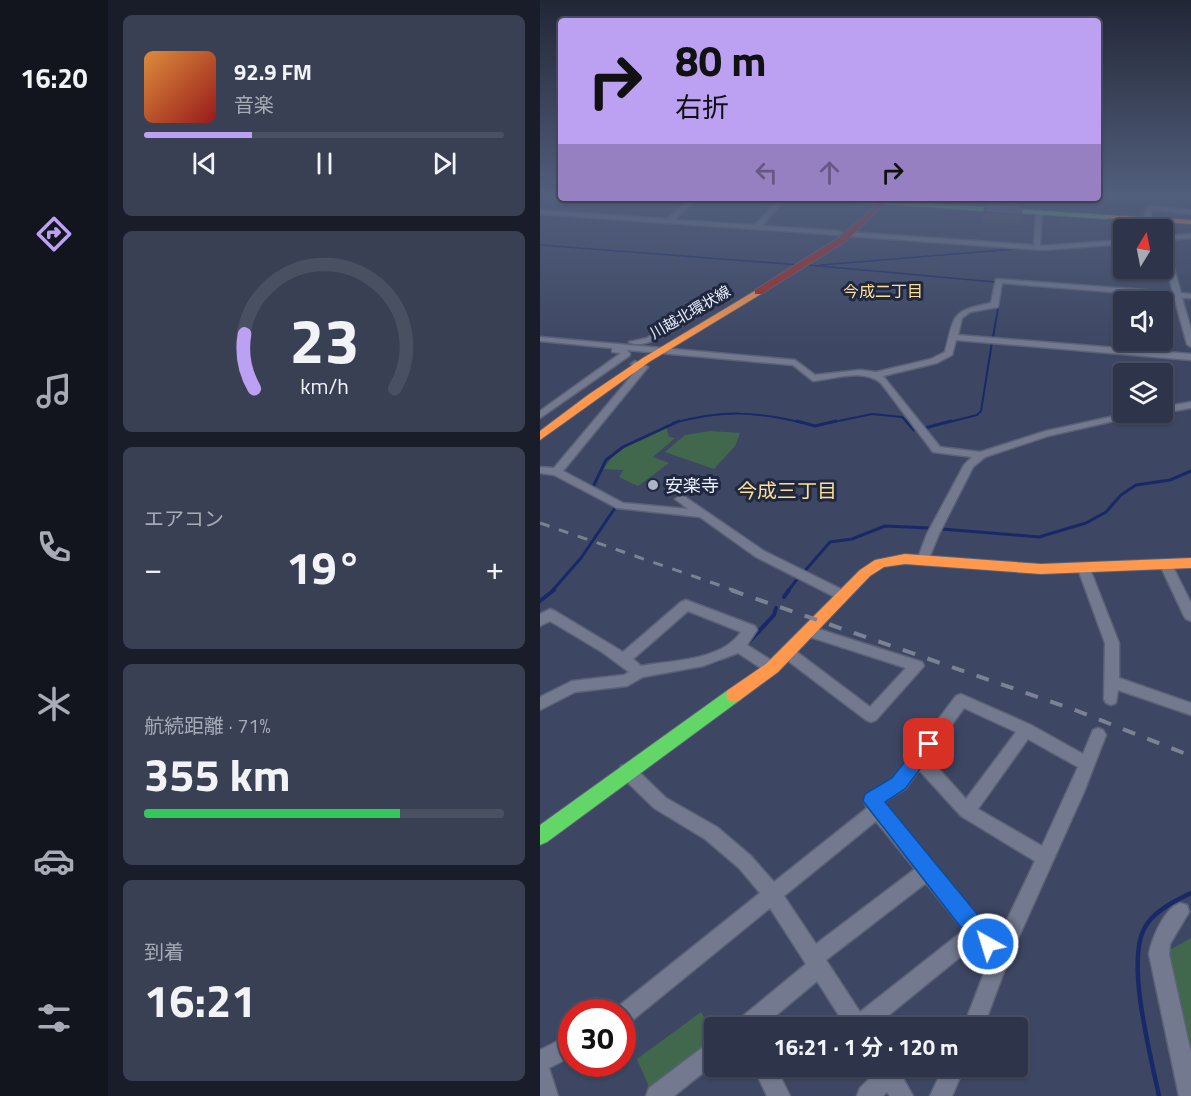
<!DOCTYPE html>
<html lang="ja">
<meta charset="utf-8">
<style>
:root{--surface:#2e354a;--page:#3a4054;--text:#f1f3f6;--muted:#a7abb5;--line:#495062;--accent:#bca0f2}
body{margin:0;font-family:"Titillium Web","Noto Sans JP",sans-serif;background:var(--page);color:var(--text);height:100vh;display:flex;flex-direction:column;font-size:22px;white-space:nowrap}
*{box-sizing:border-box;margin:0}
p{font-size:20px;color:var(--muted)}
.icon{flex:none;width:33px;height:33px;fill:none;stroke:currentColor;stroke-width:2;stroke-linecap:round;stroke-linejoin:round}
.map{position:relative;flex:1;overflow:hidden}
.details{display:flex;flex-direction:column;gap:15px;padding:15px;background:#191d29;width:432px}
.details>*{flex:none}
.guide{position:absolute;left:18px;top:18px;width:543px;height:183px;border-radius:6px;box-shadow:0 2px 4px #0004,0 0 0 2px var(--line);background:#bca0f2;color:#111;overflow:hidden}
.needle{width:39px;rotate:10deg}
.controls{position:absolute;left:573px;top:219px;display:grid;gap:12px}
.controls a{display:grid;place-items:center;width:60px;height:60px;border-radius:6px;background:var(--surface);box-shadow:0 2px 4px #0004,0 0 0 2px var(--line);font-size:30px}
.speed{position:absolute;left:18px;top:999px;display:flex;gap:12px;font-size:30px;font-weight:700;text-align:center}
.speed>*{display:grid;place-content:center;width:78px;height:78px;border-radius:50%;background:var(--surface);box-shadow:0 2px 4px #0004,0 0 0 2px var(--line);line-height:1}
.speed .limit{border:9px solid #d22;background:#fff;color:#111}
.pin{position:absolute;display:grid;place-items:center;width:51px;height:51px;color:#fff;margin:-26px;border-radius:12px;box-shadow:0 3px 9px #0006}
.me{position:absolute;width:66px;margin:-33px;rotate:321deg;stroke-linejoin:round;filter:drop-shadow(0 0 4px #0008)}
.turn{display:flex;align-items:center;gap:21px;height:126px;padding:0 18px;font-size:27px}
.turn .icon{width:78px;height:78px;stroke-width:2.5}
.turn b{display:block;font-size:42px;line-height:51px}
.lanes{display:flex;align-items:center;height:57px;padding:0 18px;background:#0003;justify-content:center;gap:30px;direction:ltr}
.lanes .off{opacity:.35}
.big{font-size:45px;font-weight:700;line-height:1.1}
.details .card{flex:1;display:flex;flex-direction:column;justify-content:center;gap:9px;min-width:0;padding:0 21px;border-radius:9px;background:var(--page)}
.details .dial{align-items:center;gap:0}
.dial svg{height:156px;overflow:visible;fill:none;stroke:var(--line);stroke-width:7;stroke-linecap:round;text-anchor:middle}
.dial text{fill:var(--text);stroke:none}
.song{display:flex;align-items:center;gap:18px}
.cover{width:72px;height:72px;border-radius:9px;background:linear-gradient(135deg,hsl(30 70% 55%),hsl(0 70% 35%))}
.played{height:6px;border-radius:3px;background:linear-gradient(90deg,var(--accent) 30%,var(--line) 30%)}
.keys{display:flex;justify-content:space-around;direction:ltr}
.heat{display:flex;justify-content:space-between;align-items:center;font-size:33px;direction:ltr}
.charge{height:9px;border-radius:4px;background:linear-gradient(90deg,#34c759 71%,var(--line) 0)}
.trip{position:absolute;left:164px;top:1017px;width:324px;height:60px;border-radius:6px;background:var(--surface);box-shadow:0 2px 4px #0004,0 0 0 2px var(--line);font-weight:700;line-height:60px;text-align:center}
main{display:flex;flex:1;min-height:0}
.menu{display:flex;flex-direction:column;width:108px;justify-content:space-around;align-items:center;background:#12151e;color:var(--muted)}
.menu .icon{width:42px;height:42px}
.menu .on{color:var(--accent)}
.menu b{font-size:27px;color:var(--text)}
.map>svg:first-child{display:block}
</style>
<main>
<nav class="menu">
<b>16:20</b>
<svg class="icon on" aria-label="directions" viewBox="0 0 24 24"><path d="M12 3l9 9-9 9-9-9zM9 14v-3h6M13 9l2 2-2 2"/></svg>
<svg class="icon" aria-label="music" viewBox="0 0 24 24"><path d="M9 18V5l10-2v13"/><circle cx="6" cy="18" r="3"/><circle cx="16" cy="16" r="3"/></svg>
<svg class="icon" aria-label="phone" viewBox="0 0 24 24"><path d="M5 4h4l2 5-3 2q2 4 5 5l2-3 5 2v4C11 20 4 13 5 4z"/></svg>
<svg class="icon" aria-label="climate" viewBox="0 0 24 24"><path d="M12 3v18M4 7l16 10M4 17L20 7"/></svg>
<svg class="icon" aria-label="car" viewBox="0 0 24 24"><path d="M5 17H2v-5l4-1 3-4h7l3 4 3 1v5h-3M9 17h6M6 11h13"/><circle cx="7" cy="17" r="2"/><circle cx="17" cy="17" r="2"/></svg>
<svg class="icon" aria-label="filters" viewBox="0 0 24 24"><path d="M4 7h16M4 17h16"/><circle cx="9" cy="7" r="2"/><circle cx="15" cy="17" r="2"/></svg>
</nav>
<section class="details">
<div class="card">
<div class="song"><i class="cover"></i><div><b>92.9 FM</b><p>音楽</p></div></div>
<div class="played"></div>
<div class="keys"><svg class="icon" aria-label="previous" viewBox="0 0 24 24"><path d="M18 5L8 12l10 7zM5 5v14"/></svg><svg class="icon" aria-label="pause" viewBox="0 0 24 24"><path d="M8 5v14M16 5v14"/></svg><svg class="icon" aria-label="next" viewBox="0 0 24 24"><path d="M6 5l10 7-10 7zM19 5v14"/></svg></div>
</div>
<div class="card dial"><svg viewBox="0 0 100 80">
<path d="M14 69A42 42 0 1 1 86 69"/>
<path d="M14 69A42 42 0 0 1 9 41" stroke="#bca0f2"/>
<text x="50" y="56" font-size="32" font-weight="700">23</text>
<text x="50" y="72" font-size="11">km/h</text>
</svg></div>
<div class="card"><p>エアコン</p>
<div class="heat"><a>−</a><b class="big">19°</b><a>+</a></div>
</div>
<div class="card"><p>航続距離 · 71%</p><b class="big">355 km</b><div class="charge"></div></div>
<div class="card"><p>到着</p><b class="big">16:21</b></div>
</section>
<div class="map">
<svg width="651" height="1096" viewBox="0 0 651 1096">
<rect width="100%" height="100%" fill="#3d4763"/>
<path fill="#41684d" d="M 126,426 L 129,437 L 135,438 L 113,457 L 129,463 L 98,486 L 79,477 L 83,470 L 64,469 C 75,447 105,436 126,426 Z
M 170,431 L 200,433 L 195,446 L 174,469 L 125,452 L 145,435 Z
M 651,938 L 651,1054 L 628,951 Z
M 161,1012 L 174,1035 L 174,1045 L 112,1094 L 97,1059 Z"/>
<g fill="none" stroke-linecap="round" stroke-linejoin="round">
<path stroke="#192968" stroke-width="1.5" d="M 0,245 L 261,265
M 268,265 L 455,282
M 281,265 L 487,248
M 461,294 L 462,287"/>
<path stroke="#192968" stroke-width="2" d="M 453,337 L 461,292
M 133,423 C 184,410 212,411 263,423
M 289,423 L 332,414 L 362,417 L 368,423
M 405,423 L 437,415 L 441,411 L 452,342"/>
<path stroke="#192968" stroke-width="3" d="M 257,421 L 275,426 L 296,421
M 366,421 L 374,430
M 385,428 L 411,421
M 52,489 L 66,460 L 83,447 L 139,421
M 402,529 L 499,537 L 546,523 L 566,512 L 581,495 L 596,485 L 630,480 L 651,471
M 263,573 L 290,542 L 312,539 L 345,526 L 389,528
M 12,591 L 41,558 L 75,508
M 248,591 L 258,578"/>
<path stroke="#192968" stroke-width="4" d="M 244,597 L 249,590
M 0,601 L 14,590
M 209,642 L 234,615 L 236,608
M 165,664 L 179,660"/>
<path stroke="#192968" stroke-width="4.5" d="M 619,1096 C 611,1057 586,963 604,929 C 613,911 635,901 651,893"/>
<defs>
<path id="street" d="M 152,198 L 158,198 L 134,220 L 215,225 L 240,198 L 246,198 L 222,226 L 299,231 L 302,233 L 299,235 L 0,214 L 0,210 L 127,219 Z
M 609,206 L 651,210 L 651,214 L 612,210 L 610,219 L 607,221 L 604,219 L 606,208 Z
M 499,210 L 502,212 L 500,246 L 584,240 L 584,244 L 503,250 L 308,236 L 305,234 L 308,232 L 494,245 L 496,212 Z
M 618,218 L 621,220 L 623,230 L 622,231 L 617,230 L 615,220 Z
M 651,234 L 651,238 L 626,240 L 641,293 L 651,294 L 651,298 L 642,298 L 651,329 L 651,347 L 647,344 L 634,297 L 462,283 L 458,307 L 430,312 L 422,318 L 418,335 L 651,354 L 651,360 L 416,340 L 412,355 L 397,363 L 343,376 L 400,447 L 440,452 L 506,431 L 593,412 L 613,412 L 508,436 L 445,457 L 433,467 L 399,534 L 387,563 L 383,564 L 377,560 L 387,534 L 424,465 L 432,457 L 393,452 L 341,383 C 322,368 295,379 273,381 L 253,365 L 87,350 L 90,354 L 89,356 L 0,418 L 0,411 L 81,353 L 72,352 L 72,348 L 0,341 L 0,337 L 255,360 L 275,375 L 320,370 L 336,372 L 391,359 L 405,352 C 415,314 411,311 451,303 L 456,279 L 633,292 L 622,252 L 622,236 Z
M 143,317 L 150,319 C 138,329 103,351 89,342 L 107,338 Z
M 95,361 L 108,367 L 23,471 L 83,503 L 148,509 L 135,499 L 141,496 L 145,497 L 224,551 L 307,592 L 308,595 L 307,598 L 297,598 L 216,557 L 160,517 L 77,508 L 14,475 L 0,473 L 0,467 L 14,468 L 98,368 L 91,364 Z
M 651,402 L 651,408 L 622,413 L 621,412 L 622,412 L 622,407 Z
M 626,561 L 632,565 L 651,603 L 651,621 L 646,619 L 644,616 L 620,565 Z
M 544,565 L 550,569 L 579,643 L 579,678 L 651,703 L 651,715 L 578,690 L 576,703 L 571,705 L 566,703 L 564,699 L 565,643 L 538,569 Z
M 146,600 L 215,626 L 217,630 L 207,645 L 237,664 L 239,668 L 237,672 L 232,674 L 227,672 L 198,653 L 163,666 L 103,677 L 87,686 L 35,692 L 0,710 L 0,697 L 32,681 L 84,675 L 89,672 L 62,652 L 10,621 L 0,626 L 0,614 L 10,609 L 15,611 L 83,652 L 141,602 ZM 148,611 L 201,632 C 181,661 133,660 101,666 L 93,659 Z
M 269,626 L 382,662 L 384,666 L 336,720 L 331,722 L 326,720 L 243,657 L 241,653 L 243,649 L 248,648 L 253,649 L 330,707 L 366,668 L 264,635 L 262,631 L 264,627 Z
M 421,694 L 491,725 L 543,754 L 553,730 L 558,728 L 563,730 L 566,735 L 544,792 L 468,961 L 443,1028 L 423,1028 L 449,960 L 436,944 L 333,1028 L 307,1028 L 277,981 L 221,1028 L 194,1028 L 197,1021 L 266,964 L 230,908 L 89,1023 L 82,1026 L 82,1012 L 73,1012 L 75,1009 L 220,893 L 199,868 L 165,839 L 114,808 L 81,776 L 79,771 L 81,766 L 87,764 L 93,766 L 126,798 L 177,827 L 211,856 L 234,882 L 327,808 L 324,801 L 326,796 L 353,779 L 416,696 ZM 424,708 L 476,732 L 426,799 L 388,757 ZM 488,739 L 538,767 L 502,846 L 438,809 ZM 379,770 L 421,816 L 495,861 L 457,941 L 342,803 L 365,789 ZM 336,821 L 375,869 L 276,944 L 244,896 ZM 386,883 L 424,930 L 320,1012 L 286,960 Z
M 640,903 L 647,905 L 649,912 L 630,944 L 629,954 L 651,1053 L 651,1096 L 639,1096 L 609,954 C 612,938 624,909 640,903 Z
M 32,1034 L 32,1056 L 9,1068 L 18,1096 L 0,1096 L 0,1050 Z
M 174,1041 L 174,1064 L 134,1096 L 106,1096 L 109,1088 L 167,1044 Z
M 213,1066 L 235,1066 L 250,1096 L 227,1096 Z
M 333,1066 L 356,1066 L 373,1096 L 350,1096 L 347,1092 L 343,1096 L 317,1096 L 320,1088 L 335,1073 Z
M 404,1066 L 425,1066 L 412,1096 L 390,1096 Z"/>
<path id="fast" d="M 274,198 L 307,198 L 567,215 L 570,217 L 567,219 L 277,200 Z
M 194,688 L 200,690 L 202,695 L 200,700 L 7,842 L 0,845 L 0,825 L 188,690 Z"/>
<path id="slow" d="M 567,215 L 651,220 L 651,224 L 565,218 Z
M 218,289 L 222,292 L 221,294 L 109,362 L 0,440 L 0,431 L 48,395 L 103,358 Z
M 365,554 L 501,564 L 651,558 L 651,568 L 501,574 L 365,564 L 344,567 L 330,576 L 238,672 L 200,700 L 194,702 L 188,700 L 186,695 L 188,690 L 226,664 L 320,570 L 335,560 Z"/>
<path id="jam" d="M 344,198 L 351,198 L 306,241 L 221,294 L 215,294 L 215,290 L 300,237 Z"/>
</defs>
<use href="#street" stroke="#5b6276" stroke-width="3"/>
<use href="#fast" stroke="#5b6276" stroke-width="2"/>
<use href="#slow" stroke="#5b6276" stroke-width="2"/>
<use href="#jam" stroke="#5b6276" stroke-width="2"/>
<use href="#street" fill="#737a8f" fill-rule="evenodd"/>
<use href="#fast" fill="#63d668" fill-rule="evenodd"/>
<use href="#slow" fill="#ff974d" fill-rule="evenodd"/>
<use href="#jam" fill="#b3261e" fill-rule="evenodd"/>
<path stroke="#7c8295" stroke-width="3" stroke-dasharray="10 10" stroke-linecap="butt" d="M 0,523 L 196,591"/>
<path stroke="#7c8295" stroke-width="4" stroke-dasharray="13 13" stroke-linecap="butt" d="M 191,590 L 535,710 L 651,756"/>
</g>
<path fill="#4d5164" d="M 482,206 L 480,225 L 442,223 L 444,212 Z"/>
<path fill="#5a5e74" stroke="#3f4251" stroke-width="1.5" d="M 445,204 L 482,206 L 481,215 L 444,212 Z"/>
<linearGradient id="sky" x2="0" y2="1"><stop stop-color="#222736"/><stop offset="0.56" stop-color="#515e7c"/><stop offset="1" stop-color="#515e7c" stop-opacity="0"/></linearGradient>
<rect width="651" height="347" fill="url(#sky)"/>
<path fill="#1a73e8" stroke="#114b97" stroke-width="1.5" d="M 389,736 L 395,739 L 398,744 L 395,749 L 365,789 L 345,802 L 456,937 L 459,944 L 456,952 L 448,955 L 440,952 L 323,801 L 325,794 L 352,778 L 383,739 Z"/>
<circle fill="#adb4c6" stroke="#202840" stroke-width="2" cx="113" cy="485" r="6"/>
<g text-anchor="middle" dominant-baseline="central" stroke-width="6" stroke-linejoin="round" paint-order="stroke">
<g font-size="15" fill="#e9eefb" stroke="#202840">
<text transform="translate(150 312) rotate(-30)">川越北環状線</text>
</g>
<g font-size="16" fill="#fedf93" stroke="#202840">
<text x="343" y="291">今成二丁目</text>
</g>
<g font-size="18" fill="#e9eefb" stroke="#202840" text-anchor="start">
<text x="125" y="485">安楽寺</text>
</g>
<g font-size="20" fill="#fedf93" stroke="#202840">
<text x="247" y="490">今成三丁目</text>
</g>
</g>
</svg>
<div class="controls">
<a><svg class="needle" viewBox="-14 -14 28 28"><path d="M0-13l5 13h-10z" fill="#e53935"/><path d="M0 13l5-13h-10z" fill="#a7abb5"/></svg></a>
<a><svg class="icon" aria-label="sound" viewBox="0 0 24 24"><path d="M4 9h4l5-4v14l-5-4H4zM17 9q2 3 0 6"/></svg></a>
<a><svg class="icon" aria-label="layers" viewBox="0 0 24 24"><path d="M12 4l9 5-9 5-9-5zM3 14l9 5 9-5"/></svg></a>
</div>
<div class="speed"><div class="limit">30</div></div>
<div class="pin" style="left:389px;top:744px;background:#d93025"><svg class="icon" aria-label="arrive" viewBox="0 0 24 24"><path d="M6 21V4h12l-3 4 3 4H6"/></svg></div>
<svg class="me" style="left:448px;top:944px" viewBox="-20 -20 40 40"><circle r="17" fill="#1a73e8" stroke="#fff" stroke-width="3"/><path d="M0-11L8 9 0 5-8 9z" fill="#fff"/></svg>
<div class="trip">16:21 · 1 分 · 120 m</div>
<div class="guide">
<div class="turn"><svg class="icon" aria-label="right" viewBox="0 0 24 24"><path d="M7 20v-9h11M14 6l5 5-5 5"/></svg><div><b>80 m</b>右折</div></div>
<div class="lanes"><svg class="icon off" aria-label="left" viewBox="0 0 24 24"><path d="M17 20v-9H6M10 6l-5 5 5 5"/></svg><svg class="icon off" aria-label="ahead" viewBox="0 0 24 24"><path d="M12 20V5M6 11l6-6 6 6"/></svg><svg class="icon" aria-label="right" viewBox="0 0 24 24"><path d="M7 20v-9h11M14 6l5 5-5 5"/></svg></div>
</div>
</div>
</main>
